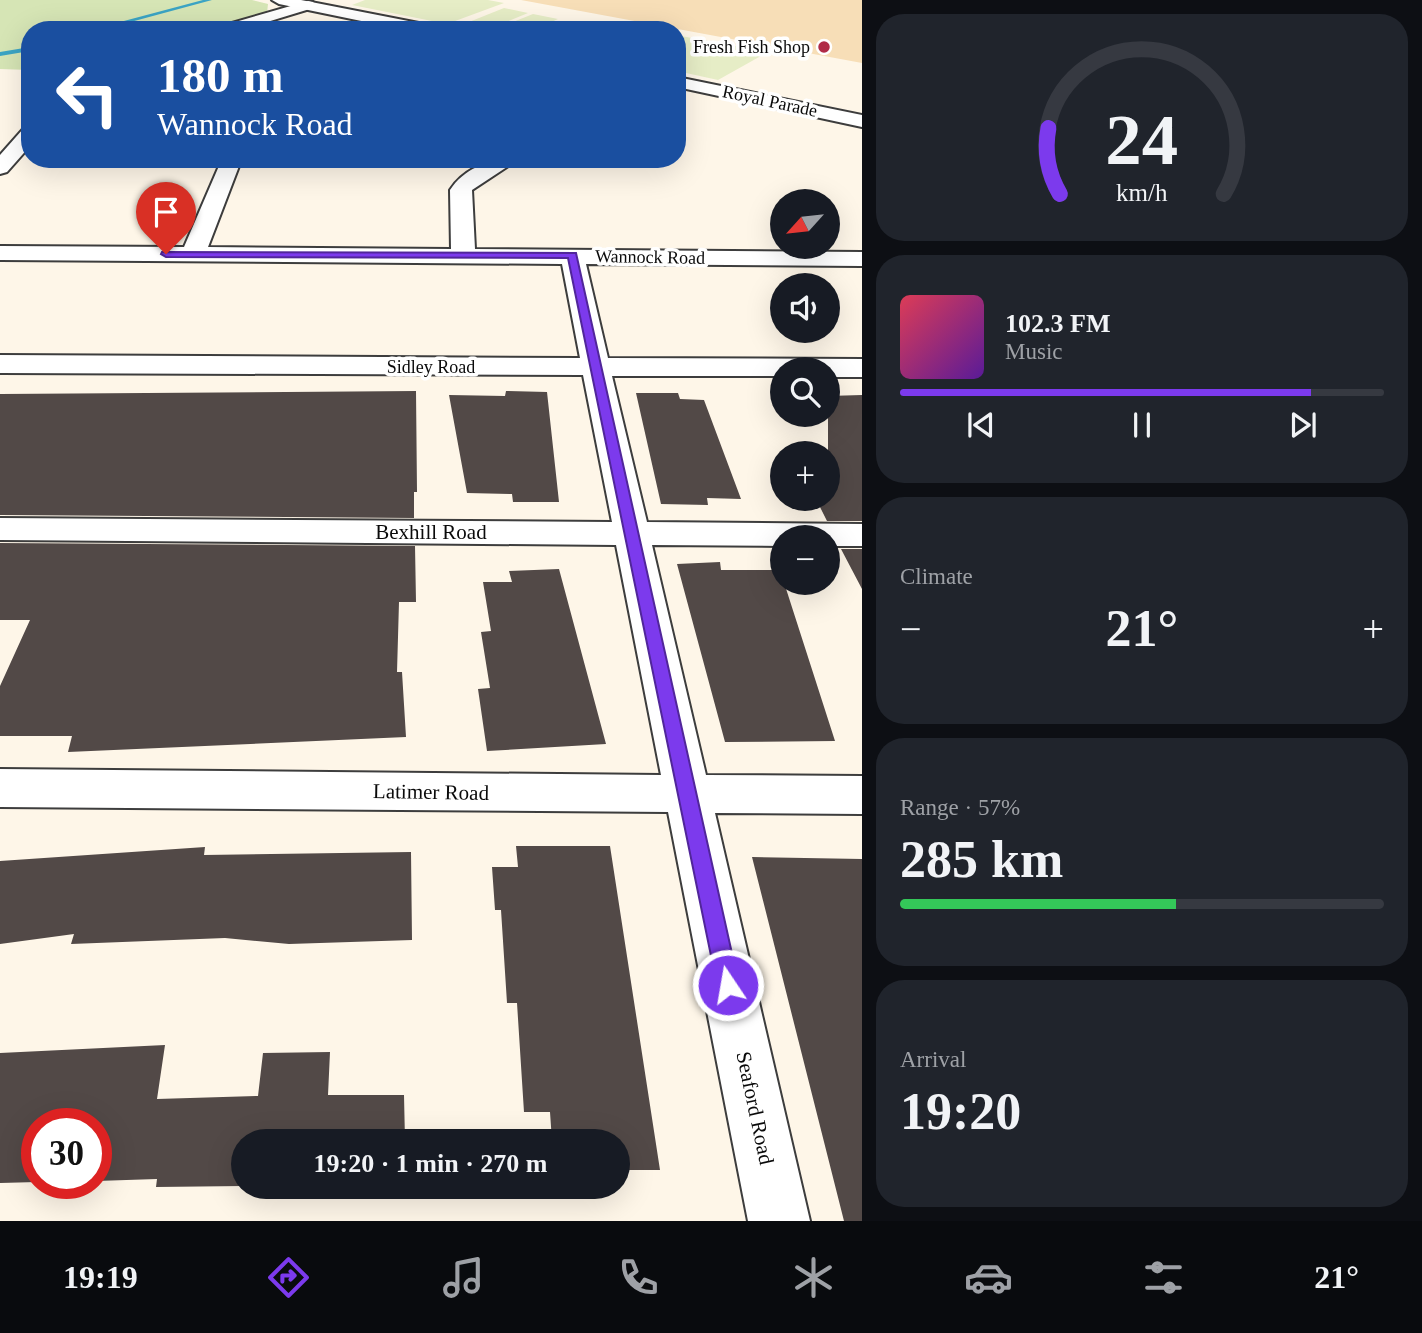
<!DOCTYPE html>
<meta charset="utf-8">
<style>
:root{--surface:#171b24;--page:#20242c;--text:#f1f3f6;--muted:#9ea1a6;--line:#363941;--accent:#7c3aed}
body{margin:0;font-family:"Times New Roman",serif;background:var(--page);color:var(--text);height:100vh;display:flex;flex-direction:column;font-size:26px;white-space:nowrap}
*{box-sizing:border-box;margin:0}
p{font-size:23px;color:var(--muted)}
.icon{flex:none;width:38px;height:38px;fill:none;stroke:currentColor;stroke-width:2;stroke-linecap:round;stroke-linejoin:round}
.map{position:relative;flex:1;overflow:hidden}
.panel{display:flex;flex-direction:column;gap:14px;padding:14px;background:#0d0f14;width:560px}
.panel>*{flex:none}
.top-card{position:absolute;left:21px;top:21px;width:665px;height:147px;border-radius:28px;box-shadow:0 7px 28px #0002;background:#1a4fa0;color:#fff;overflow:hidden}
.needle{width:46px;rotate:243deg}
.controls{position:absolute;left:770px;top:189px;display:grid;gap:14px}
.controls a{display:grid;place-items:center;width:70px;height:70px;border-radius:50%;background:var(--surface);box-shadow:0 7px 28px #0002;font-size:35px}
.speed{position:absolute;left:21px;top:1108px;display:flex;gap:14px;font-size:35px;font-weight:700;text-align:center}
.speed>*{display:grid;place-content:center;width:91px;height:91px;border-radius:50%;background:var(--surface);box-shadow:0 7px 28px #0002;line-height:1}
.speed .limit{border:10px solid #d22;background:#fff;color:#111}
.pin{position:absolute;display:grid;place-items:center;width:60px;height:60px;color:#fff;margin:-72px -30px;border-radius:50% 50% 50% 0;rotate:-45deg;box-shadow:0 0 7px #0007}
.pin .icon{rotate:45deg}
.me{position:absolute;width:77px;margin:-38px;rotate:348deg;stroke-linejoin:round;filter:drop-shadow(0 0 5px #0008)}
.turn{display:flex;align-items:center;gap:24px;height:147px;padding:0 21px;font-size:32px}
.turn .icon{width:91px;height:91px;stroke-width:2.5}
.turn b{display:block;font-size:49px;line-height:60px}
.big{font-size:52px;font-weight:700;line-height:1.1}
.panel .card{flex:1;display:flex;flex-direction:column;justify-content:center;gap:10px;min-width:0;padding:0 24px;border-radius:28px;background:var(--page)}
.panel .dial{align-items:center;gap:0}
.dial svg{height:182px;overflow:visible;fill:none;stroke:var(--line);stroke-width:7;stroke-linecap:round;text-anchor:middle}
.dial text{fill:var(--text);stroke:none}
.song{display:flex;align-items:center;gap:21px}
.cover{width:84px;height:84px;border-radius:10px;background:linear-gradient(135deg,hsl(350 70% 55%),hsl(270 70% 35%))}
.played{height:7px;border-radius:4px;background:linear-gradient(90deg,var(--accent) 85%,var(--line) 85%)}
.keys{display:flex;justify-content:space-around;direction:ltr}
.heat{display:flex;justify-content:space-between;align-items:center;font-size:38px;direction:ltr}
.charge{height:10px;border-radius:5px;background:linear-gradient(90deg,#34c759 57%,var(--line) 0)}
.trip{position:absolute;left:231px;top:1129px;width:399px;height:70px;border-radius:35px;background:var(--surface);box-shadow:0 7px 28px #0002;font-weight:700;line-height:70px;text-align:center}
.menu{display:flex;height:112px;justify-content:space-around;align-items:center;background:#090b0e;color:var(--muted)}
.menu .icon{width:49px;height:49px}
.menu .on{color:var(--accent)}
.menu b{font-size:32px;color:var(--text)}
main{display:flex;flex:1;min-height:0}
.map>svg:first-child{display:block}
</style>
<main>
<div class="map">
<svg width="862" height="1221" viewBox="0 0 862 1221">
<rect width="100%" height="100%" fill="#fef6e8"/>
<path fill="#d6e5b5" d="M 0,0 L 252,0 L 268,4 L 267,13 L 209,30 L 30,30 L 30,70 L 0,69 Z"/>
<path fill="#f7deb7" d="M 521,0 L 862,0 L 862,63 Z"/>
<path fill="#e6edc6" d="M 365,0 L 488,0 L 504,3 L 447,24 L 352,5 Z
M 504,8 L 528,13 L 494,27 L 469,22 Z
M 533,14 L 558,19 L 533,30 L 498,28 Z
M 681,36 L 768,52 L 718,80 L 677,71 L 677,38 Z"/>
<g fill="none" stroke-linecap="round" stroke-linejoin="round">
<path fill="#3ba4c4" fill-rule="evenodd" d="M 203,0 L 212,0 L 101,30 L 90,30 Z
M 30,47 L 30,51 L 0,56 L 0,52 Z"/>
</g>
<path fill="#524947" d="M 416,391 L 417,492 L 414,492 L 414,518 L 0,515 L 0,394 Z
M 506,391 L 547,392 L 559,502 L 513,502 L 512,494 L 467,493 L 449,395 L 505,396 Z
M 636,393 L 678,393 L 680,399 L 704,400 L 741,499 L 707,498 L 708,505 L 661,504 Z
M 862,395 L 862,521 L 827,521 L 816,499 L 828,499 L 828,396 Z
M 0,543 L 415,546 L 416,602 L 399,602 L 397,672 L 402,672 L 406,737 L 68,752 L 72,736 L 0,736 L 0,686 L 30,620 L 0,620 Z
M 841,549 L 862,549 L 862,589 Z
M 720,562 L 721,570 L 780,570 L 835,741 L 725,742 L 677,564 Z
M 559,569 L 606,744 L 487,751 L 478,689 L 490,688 L 481,632 L 491,631 L 483,582 L 512,582 L 509,571 Z
M 516,846 L 610,846 L 660,1170 L 618,1170 L 618,1141 L 552,1141 L 550,1112 L 524,1112 L 517,1003 L 507,1003 L 501,910 L 495,910 L 492,867 L 518,867 Z
M 205,847 L 204,855 L 411,852 L 412,940 L 289,944 L 225,938 L 71,944 L 74,934 L 0,944 L 0,861 Z
M 752,857 L 862,859 L 862,1221 L 844,1221 Z
M 165,1045 L 157,1099 L 258,1096 L 263,1053 L 330,1052 L 328,1095 L 404,1095 L 405,1141 L 243,1141 L 243,1186 L 156,1187 L 157,1179 L 96,1181 L 96,1124 L 37,1124 L 37,1182 L 0,1183 L 0,1053 Z"/>
<g fill="none" stroke-linecap="round" stroke-linejoin="round">
<defs>
<path id="minor" d="M 308,1 L 313,2 L 315,5 L 313,8 L 241,30 L 216,30 L 218,27 Z
M 30,127 L 30,146 L 7,172 L 0,174 L 0,155 L 23,129 Z
M 222,159 L 245,159 L 239,166 L 208,247 L 451,249 L 450,190 C 466,166 492,159 519,159 L 472,190 L 475,249 L 862,252 L 862,266 L 586,264 L 608,358 L 862,359 L 862,377 L 828,377 L 828,369 L 782,369 L 782,376 L 612,376 L 647,522 L 862,524 L 862,546 L 828,546 L 828,537 L 782,537 L 782,546 L 652,545 L 706,775 L 862,776 L 862,814 L 715,813 L 810,1221 L 748,1221 L 668,812 L 0,807 L 0,769 L 661,775 L 616,545 L 0,540 L 0,518 L 612,522 L 583,375 L 0,373 L 0,355 L 580,358 L 562,264 L 0,260 L 0,246 L 184,247 Z"/>
<path id="tertiary" d="M 272,0 L 301,0 L 429,25 L 437,30 L 405,30 L 279,4 Z
M 677,77 L 862,115 L 862,127 L 677,87 Z"/>
</defs>
<use href="#minor" stroke="#3d3d3d" stroke-width="4"/>
<use href="#tertiary" stroke="#3d3d3d" stroke-width="4"/>
<use href="#minor" fill="#fff" fill-rule="evenodd"/>
<use href="#tertiary" fill="#fff" fill-rule="evenodd"/>
</g>
<path fill="#7c3aed" stroke="#51269a" stroke-width="2" d="M 162,252 L 576,253 L 739,985 L 736,993 L 728,996 L 720,993 L 717,985 L 568,258 L 166,257 L 161,254 Z"/>
<circle fill="#b02b47" stroke="#fff" stroke-width="2.5" cx="824" cy="47" r="7"/>
<g text-anchor="middle" dominant-baseline="central" stroke-width="7" stroke-linejoin="round" paint-order="stroke">
<g font-size="18" fill="#0a0a0a" stroke="#fff" text-anchor="end">
<text x="810" y="47">Fresh Fish Shop</text>
</g>
<g font-size="18" fill="#0a0a0a" stroke="#fff">
<text transform="translate(770 101) rotate(12)">Royal Parade</text>
<text transform="translate(650 257) rotate(1)">Wannock Road</text>
<text x="431" y="367">Sidley Road</text>
</g>
<g font-size="21" fill="#0a0a0a" stroke="#fff">
<text x="431" y="532">Bexhill Road</text>
<text transform="translate(431 792) rotate(1)">Latimer Road</text>
<text transform="translate(755 1108) rotate(78)">Seaford Road</text>
</g>
</g>
</svg>
<div class="controls">
<a><svg class="needle" viewBox="-14 -14 28 28"><path d="M0-13l5 13h-10z" fill="#e53935"/><path d="M0 13l5-13h-10z" fill="#9ea1a6"/></svg></a>
<a><svg class="icon" aria-label="sound" viewBox="0 0 24 24"><path d="M4 9h4l5-4v14l-5-4H4zM17 9q2 3 0 6"/></svg></a>
<a><svg class="icon" aria-label="search" viewBox="0 0 24 24"><circle cx="10" cy="10" r="6"/><path d="M15 15l6 6"/></svg></a>
<a>+</a>
<a>−</a>
</div>
<div class="speed"><div class="limit">30</div></div>
<div class="pin" style="left:166px;top:254px;background:#d93025"><svg class="icon" aria-label="arrive" viewBox="0 0 24 24"><path d="M6 21V4h12l-3 4 3 4H6"/></svg></div>
<svg class="me" style="left:728px;top:985px" viewBox="-20 -20 40 40"><circle r="17" fill="#7c3aed" stroke="#fff" stroke-width="3"/><path d="M0-11L8 9 0 5-8 9z" fill="#fff"/></svg>
<div class="trip">19:20 · 1 min · 270 m</div>
<div class="top-card">
<div class="turn"><svg class="icon" aria-label="left" viewBox="0 0 24 24"><path d="M17 20v-9H6M10 6l-5 5 5 5"/></svg><div><b>180 m</b>Wannock Road</div></div>
</div>
</div>
<section class="panel">
<div class="card dial"><svg viewBox="0 0 100 80">
<path d="M14 69A42 42 0 1 1 86 69"/>
<path d="M14 69A42 42 0 0 1 9 40" stroke="#7c3aed"/>
<text x="50" y="56" font-size="32" font-weight="700">24</text>
<text x="50" y="72" font-size="11">km/h</text>
</svg></div>
<div class="card">
<div class="song"><i class="cover"></i><div><b>102.3 FM</b><p>Music</p></div></div>
<div class="played"></div>
<div class="keys"><svg class="icon" aria-label="previous" viewBox="0 0 24 24"><path d="M18 5L8 12l10 7zM5 5v14"/></svg><svg class="icon" aria-label="pause" viewBox="0 0 24 24"><path d="M8 5v14M16 5v14"/></svg><svg class="icon" aria-label="next" viewBox="0 0 24 24"><path d="M6 5l10 7-10 7zM19 5v14"/></svg></div>
</div>
<div class="card"><p>Climate</p>
<div class="heat"><a>−</a><b class="big">21°</b><a>+</a></div>
</div>
<div class="card"><p>Range · 57%</p><b class="big">285 km</b><div class="charge"></div></div>
<div class="card"><p>Arrival</p><b class="big">19:20</b></div>
</section>
</main>
<nav class="menu">
<b>19:19</b>
<svg class="icon on" aria-label="directions" viewBox="0 0 24 24"><path d="M12 3l9 9-9 9-9-9zM9 14v-3h6M13 9l2 2-2 2"/></svg>
<svg class="icon" aria-label="music" viewBox="0 0 24 24"><path d="M9 18V5l10-2v13"/><circle cx="6" cy="18" r="3"/><circle cx="16" cy="16" r="3"/></svg>
<svg class="icon" aria-label="phone" viewBox="0 0 24 24"><path d="M5 4h4l2 5-3 2q2 4 5 5l2-3 5 2v4C11 20 4 13 5 4z"/></svg>
<svg class="icon" aria-label="climate" viewBox="0 0 24 24"><path d="M12 3v18M4 7l16 10M4 17L20 7"/></svg>
<svg class="icon" aria-label="car" viewBox="0 0 24 24"><path d="M5 17H2v-5l4-1 3-4h7l3 4 3 1v5h-3M9 17h6M6 11h13"/><circle cx="7" cy="17" r="2"/><circle cx="17" cy="17" r="2"/></svg>
<svg class="icon" aria-label="filters" viewBox="0 0 24 24"><path d="M4 7h16M4 17h16"/><circle cx="9" cy="7" r="2"/><circle cx="15" cy="17" r="2"/></svg>
<b>21°</b>
</nav>
